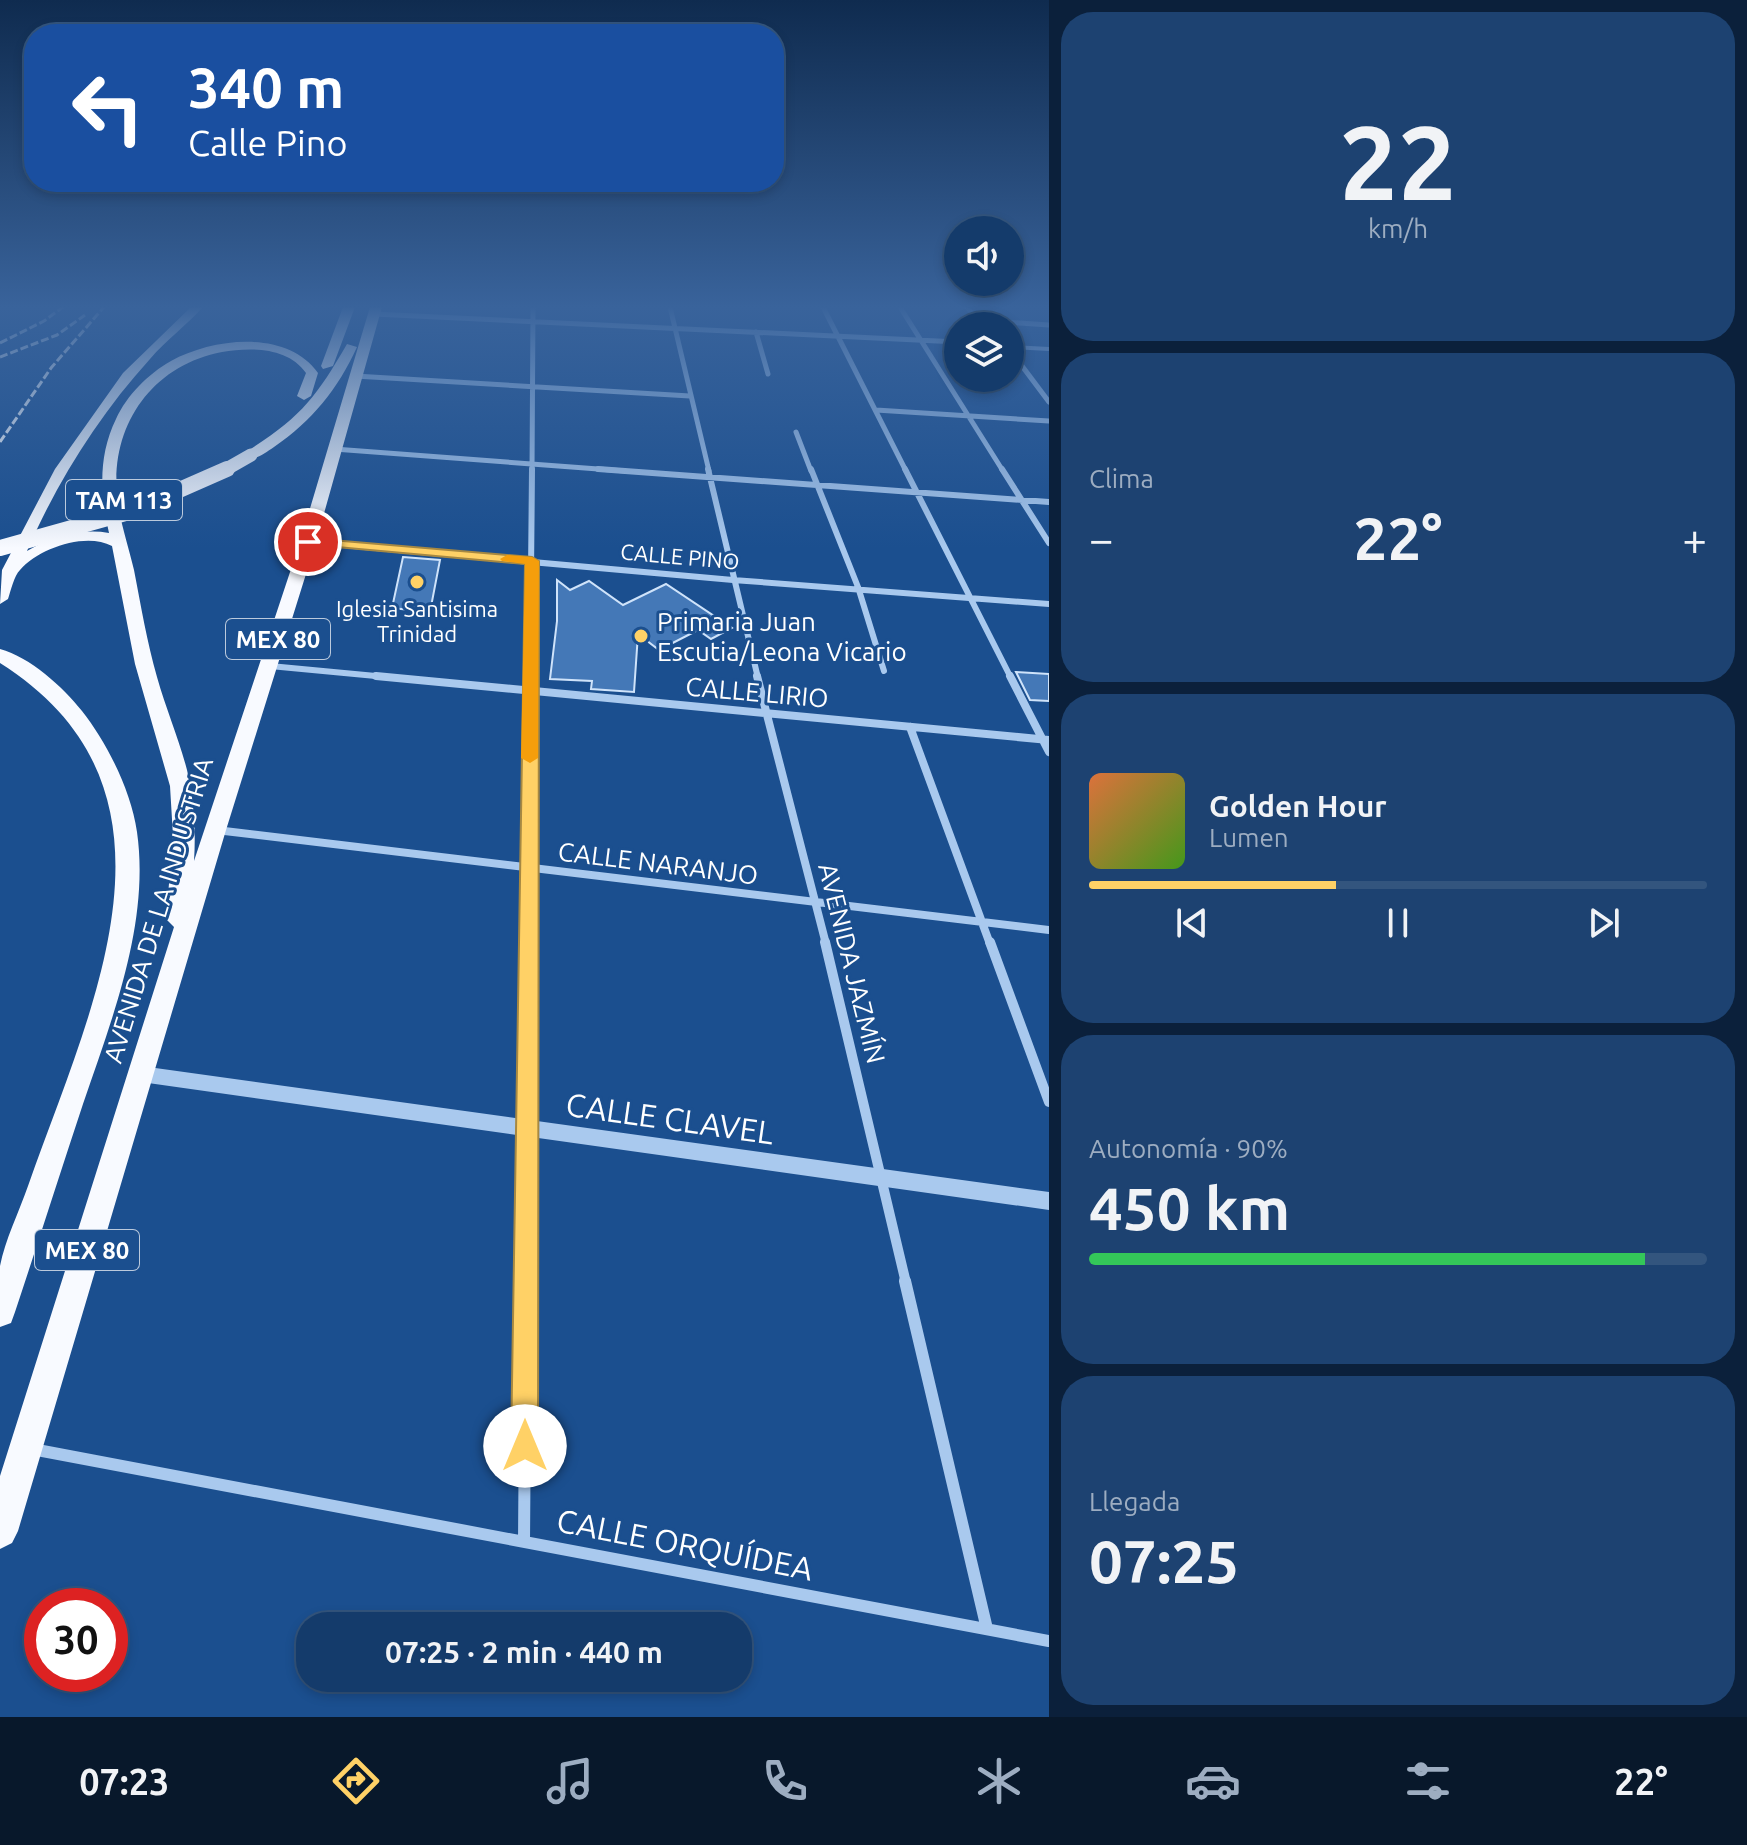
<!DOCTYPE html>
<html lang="es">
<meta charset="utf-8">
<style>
:root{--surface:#143b6b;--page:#1d4271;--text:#f1f3f6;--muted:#9dadc1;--line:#33557e;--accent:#ffd166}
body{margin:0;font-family:Ubuntu,sans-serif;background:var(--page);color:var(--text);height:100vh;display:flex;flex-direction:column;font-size:30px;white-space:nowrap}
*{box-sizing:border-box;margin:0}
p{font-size:26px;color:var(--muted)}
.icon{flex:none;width:44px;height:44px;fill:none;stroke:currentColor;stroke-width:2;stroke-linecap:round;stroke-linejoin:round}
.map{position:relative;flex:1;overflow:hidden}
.drawer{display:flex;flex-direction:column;gap:12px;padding:12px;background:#0b203b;width:698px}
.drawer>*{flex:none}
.banner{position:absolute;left:24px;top:24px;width:760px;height:168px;border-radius:32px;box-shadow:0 4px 12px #0003,0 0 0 2px var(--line);background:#1a4fa0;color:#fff;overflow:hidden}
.controls{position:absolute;left:944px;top:216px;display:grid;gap:16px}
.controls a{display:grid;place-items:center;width:80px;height:80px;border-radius:50%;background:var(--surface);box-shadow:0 4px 12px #0003,0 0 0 2px var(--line);font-size:40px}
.speed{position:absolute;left:24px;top:1588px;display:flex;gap:16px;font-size:40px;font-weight:700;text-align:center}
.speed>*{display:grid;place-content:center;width:104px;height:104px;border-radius:50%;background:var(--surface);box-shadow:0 4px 12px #0003,0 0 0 2px var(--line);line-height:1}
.speed .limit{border:12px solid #d22;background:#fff;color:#111}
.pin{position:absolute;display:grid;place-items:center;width:68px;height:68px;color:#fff;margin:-34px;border:4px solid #fff;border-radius:50%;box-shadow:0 2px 8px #0007}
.me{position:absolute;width:88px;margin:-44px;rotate:0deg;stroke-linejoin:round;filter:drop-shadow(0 0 6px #0008)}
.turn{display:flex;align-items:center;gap:28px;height:168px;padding:0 32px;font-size:36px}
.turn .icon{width:104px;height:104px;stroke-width:2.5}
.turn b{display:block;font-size:56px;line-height:68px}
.big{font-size:60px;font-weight:700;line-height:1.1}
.drawer .tile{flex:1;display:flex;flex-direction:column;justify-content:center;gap:12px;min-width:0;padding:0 28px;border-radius:32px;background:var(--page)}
.drawer .dial{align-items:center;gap:0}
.dial b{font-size:104px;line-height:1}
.song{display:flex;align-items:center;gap:24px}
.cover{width:96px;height:96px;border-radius:12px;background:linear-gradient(135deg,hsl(20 70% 55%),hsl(100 70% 35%))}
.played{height:8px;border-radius:4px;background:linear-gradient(90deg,var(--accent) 40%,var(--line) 40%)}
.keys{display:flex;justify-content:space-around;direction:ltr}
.heat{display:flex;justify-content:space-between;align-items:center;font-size:44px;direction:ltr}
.charge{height:12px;border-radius:6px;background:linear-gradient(90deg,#34c759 90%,var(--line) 0)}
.trip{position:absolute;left:296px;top:1612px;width:456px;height:80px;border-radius:32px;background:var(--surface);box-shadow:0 4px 12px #0003,0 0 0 2px var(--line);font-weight:700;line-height:80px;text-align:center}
.tabs{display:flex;height:128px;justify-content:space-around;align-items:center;background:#08182b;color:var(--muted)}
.tabs .icon{width:56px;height:56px}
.tabs .on{color:var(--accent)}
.tabs b{font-size:36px;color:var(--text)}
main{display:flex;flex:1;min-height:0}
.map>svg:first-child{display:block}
</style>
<main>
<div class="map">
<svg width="1049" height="1717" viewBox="0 0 1049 1717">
<rect width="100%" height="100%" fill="#1b4f8f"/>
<path fill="#4478b7" stroke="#cfe3fa" stroke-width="2" d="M 403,557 L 440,560 L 430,612 L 392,608 Z
M 557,580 L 570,590 L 589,581 L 623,605 L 666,584 L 732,628 L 711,639 L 698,630 L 659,650 L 638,634 L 634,692 L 591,689 L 592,681 L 550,679 L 557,621 Z
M 1016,672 L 1049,674 L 1049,701 L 1030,700 Z"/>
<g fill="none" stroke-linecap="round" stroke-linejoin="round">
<path stroke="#a9c9ee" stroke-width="4" d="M 1010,347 L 1049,349"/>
<path stroke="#a9c9ee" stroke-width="5" d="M 670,307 L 709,471
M 823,307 L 906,471
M 900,307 L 1003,471
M 967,307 L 981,326
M 374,314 L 958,342
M 975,320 L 1049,325
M 756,332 L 768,374
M 1010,350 L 1049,402
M 355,376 L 690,396
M 876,410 L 1049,421
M 796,432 L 811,471
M 334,449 L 625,471
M 532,471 L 533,307"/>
<path stroke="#a9c9ee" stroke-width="6" d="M 598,469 L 1049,502
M 708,469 L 758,678
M 811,469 L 858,587 L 884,671
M 905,469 L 1011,678
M 1002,469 L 1049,543
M 308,542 L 733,580 L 1049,604
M 270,666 L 397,678
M 530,678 L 532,469"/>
<path stroke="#a9c9ee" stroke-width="8" d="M 376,676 L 1049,740
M 757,676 L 826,944
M 1010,676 L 1049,752
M 910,727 L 990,944
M 216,830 L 1049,930
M 528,944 L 530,676"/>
<path stroke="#a9c9ee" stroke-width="10" d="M 825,942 L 906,1283
M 990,942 L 1049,1102
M 526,1283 L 528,942"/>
<path stroke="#a9c9ee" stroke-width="12" d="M 905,1281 L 987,1629
M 32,1449 L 1049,1641
M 524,1542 L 526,1281"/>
<path fill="#a9c9ee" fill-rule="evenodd" d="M 141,1066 L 1049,1192 L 1049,1210 L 141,1082 L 135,1079 L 133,1074 L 135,1069 Z"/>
<path fill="#f8faff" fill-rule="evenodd" d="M 191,307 L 203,307 C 187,325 166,340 150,359 C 99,415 57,482 27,551 C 52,537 80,528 109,533 C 100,494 98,456 116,419 C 127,395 148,374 171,361 C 213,338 287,329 318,373 L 311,396 L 304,400 L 297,396 L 306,373 C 288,347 250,347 222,352 C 153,365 111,424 117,493 C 119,520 128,544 134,570 C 141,606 147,642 157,677 C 166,709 179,739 187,770 C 194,800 196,831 194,861 L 300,542 L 370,307 L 382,307 L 316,542 L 226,830 L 18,1531 L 12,1543 L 0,1549 L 0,1476 L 174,927 L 166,919 L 173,836 L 170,786 L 135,664 L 112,546 C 86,532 39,548 20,570 C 14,576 11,590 8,599 L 0,604 L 2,570 L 55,469 L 123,373 Z
M 343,307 L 355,307 L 333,366 L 323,369 L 321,366 Z
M 347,344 L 357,347 C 338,389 312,421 274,447 C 265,453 257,460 246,458 L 246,452 C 301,417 315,399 347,344 Z
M 0,649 C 30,657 63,687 82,711 C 107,743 131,790 137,832 C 150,923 112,1019 83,1104 C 60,1173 38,1243 15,1312 L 11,1323 L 0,1327 C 0,1308 0,1285 0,1266 C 5,1240 19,1212 28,1186 C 89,1011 203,791 0,663 Z"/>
<path stroke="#fff" stroke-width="3" stroke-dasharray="8 3" stroke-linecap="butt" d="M 0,343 L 44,321 L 63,307
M 0,357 L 57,335 L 85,315
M 0,442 L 51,368 L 104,307"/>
<path stroke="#f8faff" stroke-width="13" d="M 223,471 L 251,455"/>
<path stroke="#f8faff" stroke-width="16" d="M 0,548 L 129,512 L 227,469"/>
</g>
<linearGradient id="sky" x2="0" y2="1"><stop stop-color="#0f2b4f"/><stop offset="0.56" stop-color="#39639b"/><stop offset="1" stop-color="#39639b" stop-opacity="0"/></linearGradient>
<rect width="1049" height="548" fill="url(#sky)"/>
<path fill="#ffd166" stroke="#a68842" stroke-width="2" d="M 308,538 L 532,557 L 539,561 L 538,1446 L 534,1456 L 525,1460 L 515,1456 L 511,1446 L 525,564 L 304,544 L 302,542 Z"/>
<path fill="#f59e0b" d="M 507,555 L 532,557 L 539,561 L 538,758 L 530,763 L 521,758 L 525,564 L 502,561 L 500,559 Z"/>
<g fill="#ffd166" stroke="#1b4f8f" stroke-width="3">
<circle cx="417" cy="582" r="8"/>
<circle cx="641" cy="636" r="8"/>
</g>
<g text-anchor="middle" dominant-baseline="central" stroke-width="6" stroke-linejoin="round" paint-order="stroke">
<g font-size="22" fill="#fff" stroke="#1b4f8f">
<text transform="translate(680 556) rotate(5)">CALLE PINO</text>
</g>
<g font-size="22" fill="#fff" stroke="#1b4f8f">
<text x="417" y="608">Iglesia Santisima<tspan x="417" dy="25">Trinidad</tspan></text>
</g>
<g fill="#1b4f8f" stroke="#bbcadd" stroke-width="2">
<rect x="66" y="480" width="116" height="40" rx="6"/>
<rect x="226" y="619" width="104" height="40" rx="6"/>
<rect x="35" y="1230" width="104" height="40" rx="6"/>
</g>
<g font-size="24" font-weight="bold" fill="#fff">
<text x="124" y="500">TAM 113</text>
<text x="278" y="639">MEX 80</text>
<text x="87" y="1250">MEX 80</text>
</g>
<g font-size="26" fill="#fff" stroke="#1b4f8f" text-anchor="start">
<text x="657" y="621">Primaria Juan<tspan x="657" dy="30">Escutia/Leona Vicario</tspan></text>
</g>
<g font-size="26" fill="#fff" stroke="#1b4f8f">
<text transform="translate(757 692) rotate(5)">CALLE LIRIO</text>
<text transform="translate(658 863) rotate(7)">CALLE NARANJO</text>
<text transform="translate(158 910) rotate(-73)">AVENIDA DE LA INDUSTRIA</text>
<text transform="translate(852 963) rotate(76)">AVENIDA JAZMÍN</text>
</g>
<g font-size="32" fill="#fff" stroke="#1b4f8f">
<text transform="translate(670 1118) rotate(8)">CALLE CLAVEL</text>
<text transform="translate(685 1544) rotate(11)">CALLE ORQUÍDEA</text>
</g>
</g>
</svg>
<div class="controls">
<a><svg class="icon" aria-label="sound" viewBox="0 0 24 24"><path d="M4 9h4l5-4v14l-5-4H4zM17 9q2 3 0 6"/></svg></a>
<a><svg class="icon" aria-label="layers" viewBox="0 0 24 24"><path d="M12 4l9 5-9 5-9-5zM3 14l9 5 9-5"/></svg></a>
</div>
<div class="speed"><div class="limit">30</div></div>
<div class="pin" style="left:308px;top:542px;background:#d93025"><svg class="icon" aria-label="arrive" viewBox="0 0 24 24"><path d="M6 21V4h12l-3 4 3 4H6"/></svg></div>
<svg class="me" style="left:525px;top:1446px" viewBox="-20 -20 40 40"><circle r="19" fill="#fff"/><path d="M0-13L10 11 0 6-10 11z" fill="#ffd166"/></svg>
<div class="trip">07:25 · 2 min · 440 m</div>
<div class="banner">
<div class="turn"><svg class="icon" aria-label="left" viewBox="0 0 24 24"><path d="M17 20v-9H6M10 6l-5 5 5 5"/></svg><div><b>340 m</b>Calle Pino</div></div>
</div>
</div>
<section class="drawer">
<div class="tile dial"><b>22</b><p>km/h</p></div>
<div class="tile"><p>Clima</p>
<div class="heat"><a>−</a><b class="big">22°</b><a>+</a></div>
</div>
<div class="tile">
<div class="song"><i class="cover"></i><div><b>Golden Hour</b><p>Lumen</p></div></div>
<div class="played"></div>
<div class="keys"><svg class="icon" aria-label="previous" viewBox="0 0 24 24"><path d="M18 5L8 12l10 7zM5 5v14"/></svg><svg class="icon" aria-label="pause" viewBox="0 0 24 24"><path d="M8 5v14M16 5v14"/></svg><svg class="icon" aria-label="next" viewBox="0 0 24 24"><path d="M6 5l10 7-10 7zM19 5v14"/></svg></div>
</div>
<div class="tile"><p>Autonomía · 90%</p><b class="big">450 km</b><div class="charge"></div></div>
<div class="tile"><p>Llegada</p><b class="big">07:25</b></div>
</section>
</main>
<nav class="tabs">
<b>07:23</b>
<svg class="icon on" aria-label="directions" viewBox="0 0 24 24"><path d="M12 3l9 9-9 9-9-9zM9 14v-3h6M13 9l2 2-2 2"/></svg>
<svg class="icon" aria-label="music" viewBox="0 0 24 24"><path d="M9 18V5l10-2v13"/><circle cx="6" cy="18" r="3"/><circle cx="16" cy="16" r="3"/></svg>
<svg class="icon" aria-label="phone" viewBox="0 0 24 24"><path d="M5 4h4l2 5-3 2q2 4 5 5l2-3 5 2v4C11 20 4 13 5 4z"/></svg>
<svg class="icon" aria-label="climate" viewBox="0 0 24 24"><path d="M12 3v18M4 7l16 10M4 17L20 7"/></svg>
<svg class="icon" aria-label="car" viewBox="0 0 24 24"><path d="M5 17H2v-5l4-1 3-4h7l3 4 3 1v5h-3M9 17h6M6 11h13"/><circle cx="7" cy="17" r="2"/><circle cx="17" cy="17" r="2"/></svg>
<svg class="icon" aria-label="filters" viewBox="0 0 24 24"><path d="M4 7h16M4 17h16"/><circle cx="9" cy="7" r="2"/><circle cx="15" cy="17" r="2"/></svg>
<b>22°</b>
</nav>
